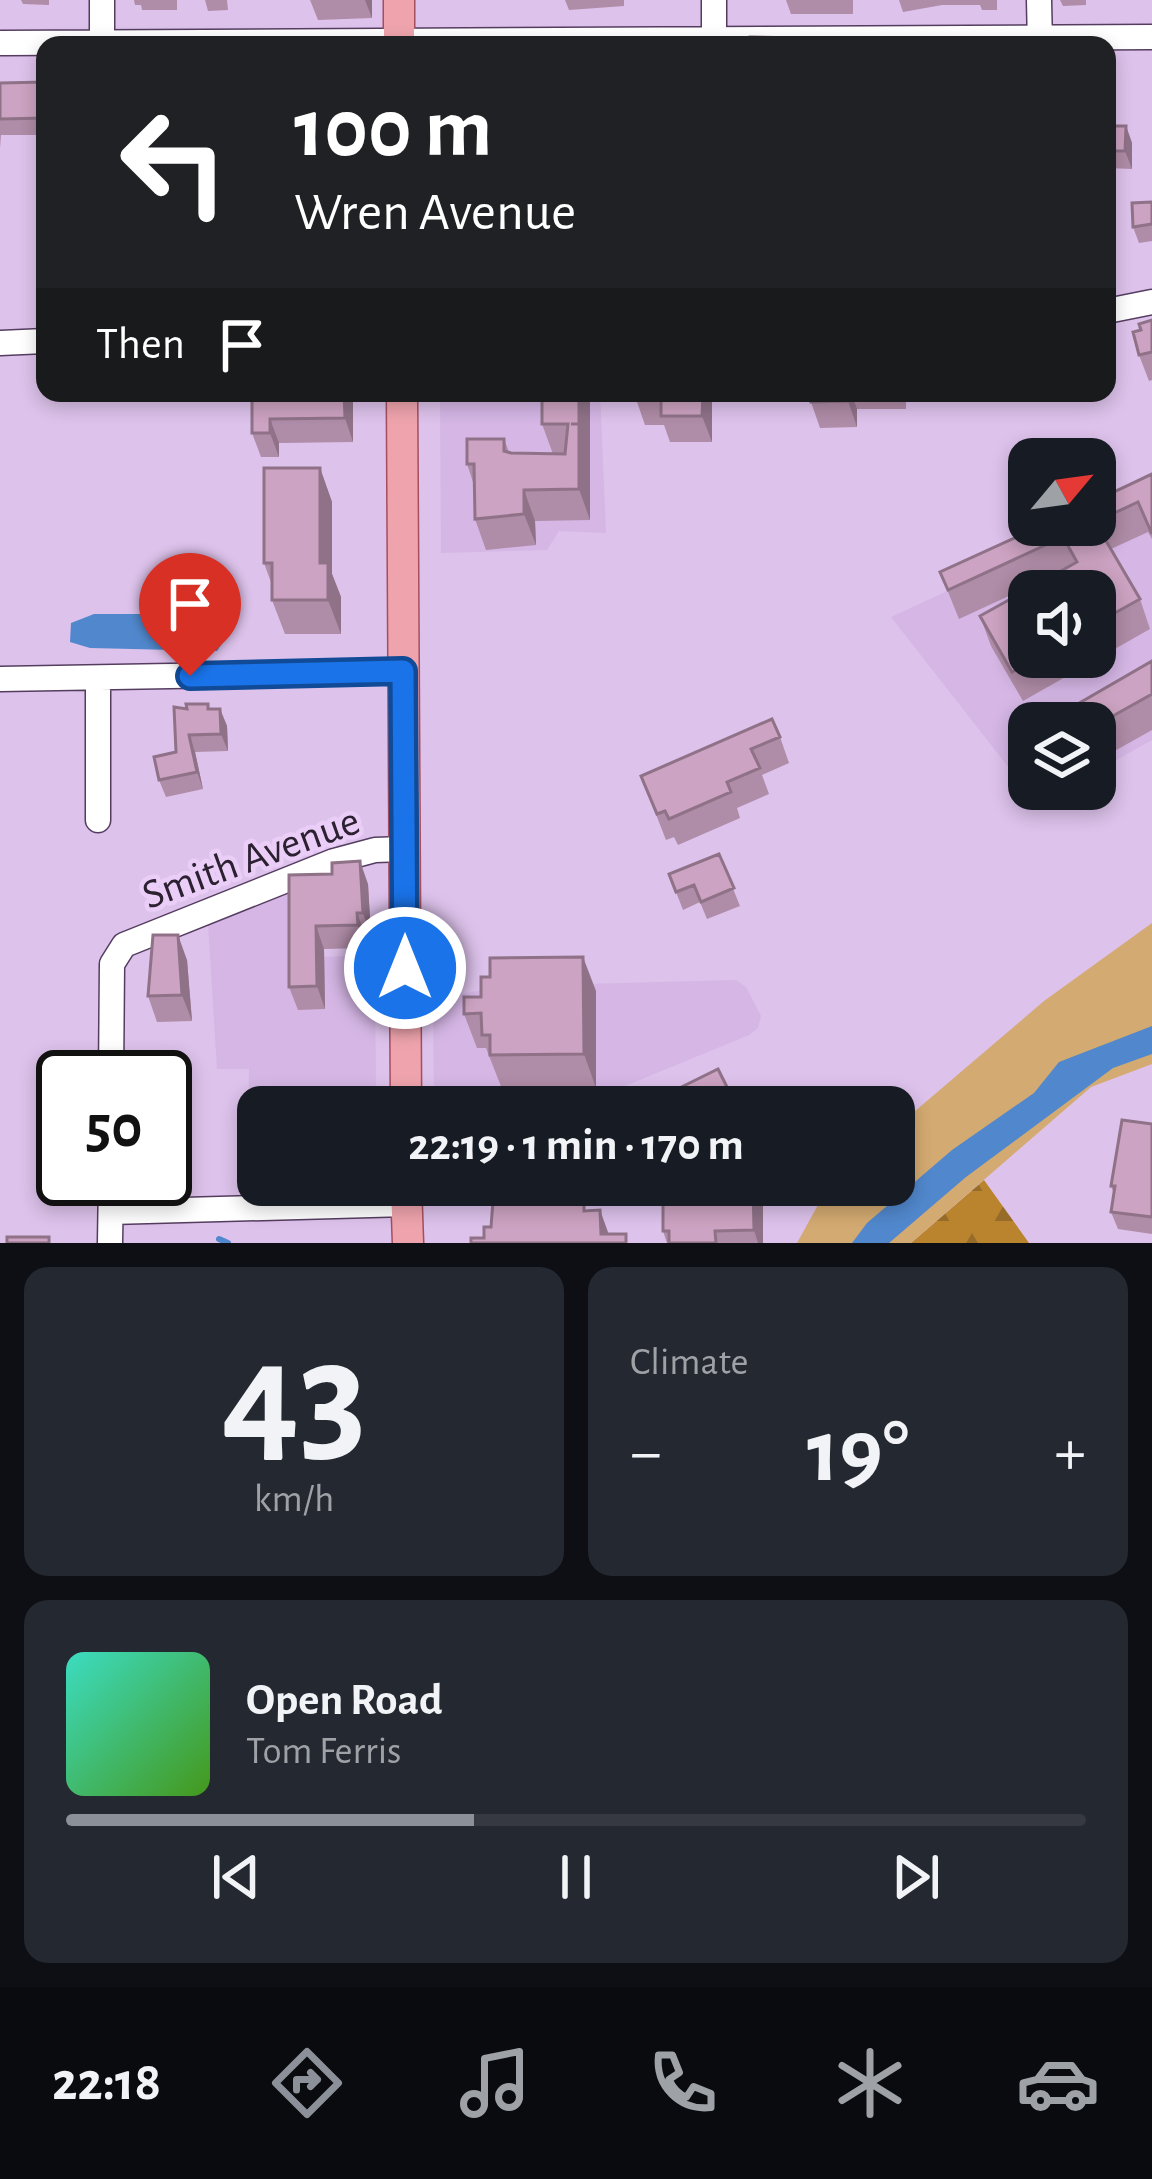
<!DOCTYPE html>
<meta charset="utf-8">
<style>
:root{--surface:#171b24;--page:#242831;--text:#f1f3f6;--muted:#9ea1a6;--line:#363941;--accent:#8c9099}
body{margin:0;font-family:"Alegreya Sans",sans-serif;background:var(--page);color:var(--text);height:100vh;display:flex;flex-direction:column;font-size:45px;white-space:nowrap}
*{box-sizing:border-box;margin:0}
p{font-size:39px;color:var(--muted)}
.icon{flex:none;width:66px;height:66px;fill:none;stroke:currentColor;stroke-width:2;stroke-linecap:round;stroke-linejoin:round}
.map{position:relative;height:1243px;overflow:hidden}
.panel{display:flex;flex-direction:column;gap:24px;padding:24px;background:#0d0f14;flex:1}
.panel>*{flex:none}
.hud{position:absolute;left:36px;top:36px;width:1080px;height:366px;border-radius:24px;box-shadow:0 6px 18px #0003;background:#202124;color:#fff;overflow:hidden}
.needle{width:78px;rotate:61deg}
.controls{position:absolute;left:1008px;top:438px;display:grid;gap:24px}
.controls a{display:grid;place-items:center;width:108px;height:108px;border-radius:24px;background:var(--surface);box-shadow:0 6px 18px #0003;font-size:60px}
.speed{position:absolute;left:36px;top:1050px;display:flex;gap:24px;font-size:60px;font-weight:700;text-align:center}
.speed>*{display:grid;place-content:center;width:156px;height:156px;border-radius:50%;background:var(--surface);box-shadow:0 6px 18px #0003;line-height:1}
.speed .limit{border:6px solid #111;border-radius:18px;background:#fff;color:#111}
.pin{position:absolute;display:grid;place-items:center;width:102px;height:102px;color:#fff;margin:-123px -51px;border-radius:50% 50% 50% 0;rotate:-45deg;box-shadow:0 0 12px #0007}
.pin .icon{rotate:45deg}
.me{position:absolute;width:132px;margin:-66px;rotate:0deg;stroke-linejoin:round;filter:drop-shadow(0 0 9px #0008)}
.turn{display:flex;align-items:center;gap:42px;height:252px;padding:0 60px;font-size:54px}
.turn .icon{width:156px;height:156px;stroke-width:2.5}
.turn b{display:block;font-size:84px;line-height:102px}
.then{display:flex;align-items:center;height:114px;padding:0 60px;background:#0003;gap:24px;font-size:45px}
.big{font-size:90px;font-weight:700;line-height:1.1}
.panel .tile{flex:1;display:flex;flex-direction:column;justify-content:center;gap:18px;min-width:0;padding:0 42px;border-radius:24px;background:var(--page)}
.panel .dial{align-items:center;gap:0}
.dial b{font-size:156px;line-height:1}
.song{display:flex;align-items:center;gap:36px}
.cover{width:144px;height:144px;border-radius:18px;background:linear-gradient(135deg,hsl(170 70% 55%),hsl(100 70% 35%))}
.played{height:12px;border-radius:6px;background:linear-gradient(90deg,var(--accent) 40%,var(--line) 40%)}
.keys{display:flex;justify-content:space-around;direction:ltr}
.heat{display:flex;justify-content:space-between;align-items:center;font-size:66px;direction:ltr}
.panel .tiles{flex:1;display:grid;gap:24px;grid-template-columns:1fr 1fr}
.tile:last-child{grid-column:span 2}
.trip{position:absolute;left:237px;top:1086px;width:678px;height:120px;border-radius:24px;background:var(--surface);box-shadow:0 6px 18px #0003;font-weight:700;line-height:120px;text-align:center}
.tab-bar{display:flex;height:192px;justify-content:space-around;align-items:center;background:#090b0e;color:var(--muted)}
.tab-bar .icon{width:84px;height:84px}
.tab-bar .current{color:var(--accent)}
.tab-bar b{font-size:54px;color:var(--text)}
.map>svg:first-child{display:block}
</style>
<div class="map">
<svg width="1152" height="1243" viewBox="0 0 1152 1243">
<defs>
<pattern id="forest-firs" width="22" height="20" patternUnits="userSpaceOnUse" patternTransform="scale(3)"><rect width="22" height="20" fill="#ba842e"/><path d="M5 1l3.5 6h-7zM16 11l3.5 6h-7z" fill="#976c28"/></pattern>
</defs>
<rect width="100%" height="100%" fill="#ddc2eb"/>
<path fill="#d5b6e5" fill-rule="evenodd" d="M 440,393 L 600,393 L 606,533 L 559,531 L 547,550 L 441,553 Z
M 1152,497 L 1152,740 L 1095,772 L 1095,723 L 1029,723 L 1029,789 L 1066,789 L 1038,805 L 891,617 ZM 1029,591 L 1095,591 L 1095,657 L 1029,657 Z
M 292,890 L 293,958 L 375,955 L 376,1107 L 258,1107 L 258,1183 L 247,1183 L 249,1069 L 217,1069 L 208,923 Z
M 736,980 L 746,987 L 761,1016 L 758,1028 L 749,1035 L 574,1107 L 434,1107 L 433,998 L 510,986 Z"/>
<path fill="url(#forest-firs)" d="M 984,1180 L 1029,1243 L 911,1243 Z"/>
<path fill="#d3aa71" d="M 1152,923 L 1152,1064 L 1091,1087 L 911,1243 L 797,1243 L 829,1185 L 894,1185 L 894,1129 L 1044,1001 Z"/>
<path fill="#5188cd" d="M 94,614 L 206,614 L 221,624 L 223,642 L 217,651 L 90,648 L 70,642 L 71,623 Z
M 1152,1026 L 1152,1054 L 1113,1068 L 966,1177 L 889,1243 L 852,1243 L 867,1223 L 952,1150 L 1034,1093 L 1059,1062 Z"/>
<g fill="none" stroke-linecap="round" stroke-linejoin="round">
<path stroke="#5188cd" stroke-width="6" d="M 219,1239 L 228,1243"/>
<defs>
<path id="minor" d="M 102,0 L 102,45
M 714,0 L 714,45
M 1039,0 L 1040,45
M 0,43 L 1152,37
M 1107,311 L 1152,302
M 0,343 L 45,341
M 0,679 L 403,672
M 98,820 L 98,679
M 111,1077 L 112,964 L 124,945 L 334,861 L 375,850 L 404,849
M 111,1212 L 407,1204
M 110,1243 L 111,1179"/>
<path id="major" d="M 399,0 L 399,45
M 402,393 L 406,1107
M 406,1185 L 408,1243"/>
</defs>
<use href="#minor" stroke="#553d60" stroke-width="27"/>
<use href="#major" stroke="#a44e5e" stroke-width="33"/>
<use href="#minor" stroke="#fff" stroke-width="24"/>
<use href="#major" stroke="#efa4ad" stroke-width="30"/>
</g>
<path fill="#af8ca7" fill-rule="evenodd" d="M 21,0 L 49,0 L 49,5 L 23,4 Z
M 134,0 L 177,0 L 177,10 L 142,10 L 141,5 L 135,5 Z
M 205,0 L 227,0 L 228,10 L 208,11 Z
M 310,0 L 372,0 L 372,18 L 318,20 Z
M 565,0 L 624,0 L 624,6 L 569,10 Z
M 786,0 L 853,0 L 853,14 L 791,14 Z
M 899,0 L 997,0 L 997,10 L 982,10 L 980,5 L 942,5 L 903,12 Z
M 1060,0 L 1086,0 L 1086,5 L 1063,6 Z
M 45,82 L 45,135 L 1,135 L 0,148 L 0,83 Z
M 1107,126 L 1126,126 L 1132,143 L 1132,169 L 1107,168 Z
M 1152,202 L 1152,241 L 1139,243 L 1133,227 Z
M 1152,320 L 1152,380 L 1149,381 L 1139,355 L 1141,330 Z
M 252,393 L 353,393 L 353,442 L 279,443 L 279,457 L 261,457 L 252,433 Z
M 590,393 L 590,520 L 535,521 L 536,545 L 486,550 L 475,519 L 474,485 L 467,464 L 504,439 L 509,452 L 553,454 L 542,424 Z
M 636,393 L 712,393 L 712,442 L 670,442 L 664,425 L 645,425 L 636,399 Z
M 810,393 L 906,393 L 906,409 L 857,409 L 857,427 L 820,428 L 811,402 Z
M 320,468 L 332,502 L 332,574 L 341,597 L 341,634 L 285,634 L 272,600 L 272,585 L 264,563 Z
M 1152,474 L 1152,539 L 1148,532 L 1111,549 L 1140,599 L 1150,629 L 1023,701 L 991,646 L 980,616 L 1046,579 L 959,619 L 940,572 ZM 1095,591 L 1095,657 L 1029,657 Z
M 1152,661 L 1152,730 L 1095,762 L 1095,723 Z
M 208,704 L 209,709 L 220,709 L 227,726 L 228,751 L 195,752 L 203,789 L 166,797 L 159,780 L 176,752 L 187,709 Z
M 780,737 L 789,763 L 762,775 L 769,794 L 737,808 L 740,818 L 678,845 L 674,837 L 666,840 L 641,776 Z
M 719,854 L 740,906 L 707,919 L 700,902 L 683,910 L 669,874 Z
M 289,875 L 368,884 L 371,936 L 366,936 L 366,948 L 324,949 L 325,1009 L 298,1010 L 289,987 Z
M 187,960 L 192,1021 L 157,1022 L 148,996 Z
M 596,991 L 596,1088 L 502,1089 L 486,1048 L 477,1048 L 464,1014 Z
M 1152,1124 L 1152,1234 L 1118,1229 L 1111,1212 L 1114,1194 L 1111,1186 Z
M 763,1201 L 763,1243 L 667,1243 L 663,1231 Z"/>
<path fill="#8f7288" d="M 365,0 L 372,0 L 372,18 Z
M 1126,126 L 1132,143 L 1132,169 L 1125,151 Z
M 344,393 L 353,393 L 353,442 L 345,418 Z
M 579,393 L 590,393 L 590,455 L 579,424 Z
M 703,393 L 712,393 L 712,442 L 702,416 Z
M 848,393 L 851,393 L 857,409 L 857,427 L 848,401 Z
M 270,419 L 279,443 L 279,457 L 270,433 Z
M 579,424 L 590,455 L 590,520 L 579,489 Z
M 320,468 L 332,502 L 332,574 L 341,597 L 341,634 L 328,600 L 320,563 Z
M 524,490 L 535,521 L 536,545 L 524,514 Z
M 220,709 L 227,726 L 228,751 L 221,734 Z
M 189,735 L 195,752 L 203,789 L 197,772 Z
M 360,861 L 368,884 L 371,936 L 363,913 Z
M 357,913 L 366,936 L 366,948 L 358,925 Z
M 316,926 L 324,949 L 325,1009 L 317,986 Z
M 178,935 L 187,960 L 192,1021 L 182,995 Z
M 583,957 L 596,991 L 596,1088 L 584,1054 Z
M 753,1185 L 757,1185 L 763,1201 L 763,1243 L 758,1243 L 754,1230 Z
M 600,1210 L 612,1243 L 601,1234 Z"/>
<path fill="#cca3c2" stroke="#8f7288" stroke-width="3" d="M 750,37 L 800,38 L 800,44 L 839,45 L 750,45 Z
M 45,82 L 45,118 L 0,119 L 0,83 Z
M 1107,126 L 1126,126 L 1125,151 L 1107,151 Z
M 1152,202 L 1152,224 L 1133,227 L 1132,203 Z
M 1152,320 L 1152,352 L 1139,355 L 1133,332 L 1141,330 L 1139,324 Z
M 252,393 L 344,393 L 345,418 L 270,419 L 270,433 L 252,433 Z
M 542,393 L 579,393 L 579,424 L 571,424 L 579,424 L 579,489 L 524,490 L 524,514 L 475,519 L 474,464 L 467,464 L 467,439 L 504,439 L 504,451 L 511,453 L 565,454 L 568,424 L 542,424 Z
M 636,393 L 703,393 L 702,416 L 661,416 L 661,399 L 636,399 Z
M 810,393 L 848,393 L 848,401 L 811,402 Z
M 264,468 L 320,468 L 320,563 L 328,563 L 328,600 L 272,600 L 272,563 L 264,563 Z
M 1152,474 L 1152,534 L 1138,502 L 1095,522 L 1140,599 L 1095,624 L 1095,591 L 1029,591 L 1029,657 L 1038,657 L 1012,672 L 980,616 L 1077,562 L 1063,537 L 948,590 L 940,572 L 1043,525 L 1095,525 L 1095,501 Z
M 1152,661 L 1152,694 L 1095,726 L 1095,723 L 1052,723 L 1050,720 Z
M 186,704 L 208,704 L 208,709 L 220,709 L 221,734 L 189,735 L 197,772 L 159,780 L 154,757 L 176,752 L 174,707 L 187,709 Z
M 772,719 L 780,737 L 751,749 L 760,768 L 727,782 L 731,792 L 669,819 L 665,811 L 657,814 L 641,776 Z
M 719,854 L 734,888 L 701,902 L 694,885 L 676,892 L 669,874 Z
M 360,861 L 363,913 L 357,913 L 358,925 L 316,926 L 317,986 L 289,987 L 289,875 L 332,874 L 332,863 Z
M 153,935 L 178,935 L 182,995 L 148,996 Z
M 583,957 L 584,1054 L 490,1055 L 490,1035 L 482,1035 L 481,1013 L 464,1014 L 464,997 L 481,997 L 481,977 L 490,977 L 490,958 Z
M 718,1069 L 737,1107 L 641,1107 Z
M 1122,1120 L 1152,1124 L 1152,1217 L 1111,1212 L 1115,1186 L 1111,1186 Z
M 663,1185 L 753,1185 L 754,1230 L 715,1231 L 716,1243 L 669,1243 L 669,1231 L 663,1231 Z
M 584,1200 L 584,1211 L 600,1210 L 601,1234 L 626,1234 L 626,1243 L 471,1243 L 471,1238 L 484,1238 L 484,1227 L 491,1227 L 493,1201 Z
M 7,1237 L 49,1237 L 49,1243 L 7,1243 Z"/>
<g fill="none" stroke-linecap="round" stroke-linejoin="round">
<defs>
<path id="route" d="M 190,676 L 403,671 L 405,968"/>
</defs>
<use href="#route" stroke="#114b97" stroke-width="30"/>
<use href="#route" stroke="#1a73e8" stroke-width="21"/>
</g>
<g text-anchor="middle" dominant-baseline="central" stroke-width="9" stroke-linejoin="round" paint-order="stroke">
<g font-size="42" fill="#2c2131" stroke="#ebcef8">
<text transform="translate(251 858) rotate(-20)">Smith Avenue</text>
</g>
</g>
</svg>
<div class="controls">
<a><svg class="needle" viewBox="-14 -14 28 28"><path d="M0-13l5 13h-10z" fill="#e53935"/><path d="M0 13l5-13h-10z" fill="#9ea1a6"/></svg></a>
<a><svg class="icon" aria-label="sound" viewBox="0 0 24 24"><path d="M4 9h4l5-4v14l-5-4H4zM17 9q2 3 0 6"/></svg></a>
<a><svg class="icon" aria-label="layers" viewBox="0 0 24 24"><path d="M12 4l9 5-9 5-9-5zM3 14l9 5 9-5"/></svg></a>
</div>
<div class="speed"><div class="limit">50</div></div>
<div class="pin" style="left:190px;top:676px;background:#d93025"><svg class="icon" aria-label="arrive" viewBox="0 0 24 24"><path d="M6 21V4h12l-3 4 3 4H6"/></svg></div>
<svg class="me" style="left:405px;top:968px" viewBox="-20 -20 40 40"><circle r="17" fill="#1a73e8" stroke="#fff" stroke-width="3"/><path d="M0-11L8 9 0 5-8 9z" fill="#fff"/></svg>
<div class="trip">22:19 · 1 min · 170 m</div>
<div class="hud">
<div class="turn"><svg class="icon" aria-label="left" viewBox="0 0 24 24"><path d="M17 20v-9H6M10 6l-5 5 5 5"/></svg><div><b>100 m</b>Wren Avenue</div></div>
<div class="then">Then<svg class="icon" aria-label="arrive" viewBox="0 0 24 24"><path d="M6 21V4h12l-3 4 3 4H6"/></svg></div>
</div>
</div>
<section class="panel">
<div class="tiles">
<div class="tile dial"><b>43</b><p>km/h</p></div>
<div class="tile"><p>Climate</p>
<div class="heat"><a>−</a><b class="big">19°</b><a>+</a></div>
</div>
<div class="tile">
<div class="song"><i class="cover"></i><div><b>Open Road</b><p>Tom Ferris</p></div></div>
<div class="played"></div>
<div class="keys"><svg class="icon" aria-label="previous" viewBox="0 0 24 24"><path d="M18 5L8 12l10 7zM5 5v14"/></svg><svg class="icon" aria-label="pause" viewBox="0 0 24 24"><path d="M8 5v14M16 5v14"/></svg><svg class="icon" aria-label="next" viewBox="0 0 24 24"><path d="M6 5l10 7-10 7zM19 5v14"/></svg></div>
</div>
</div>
</section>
<nav class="tab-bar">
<b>22:18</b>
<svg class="icon current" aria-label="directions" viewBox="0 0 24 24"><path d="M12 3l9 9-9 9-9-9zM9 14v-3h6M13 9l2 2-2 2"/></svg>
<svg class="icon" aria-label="music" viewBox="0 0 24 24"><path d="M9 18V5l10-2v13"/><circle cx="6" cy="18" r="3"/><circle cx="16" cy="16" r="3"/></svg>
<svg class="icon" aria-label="phone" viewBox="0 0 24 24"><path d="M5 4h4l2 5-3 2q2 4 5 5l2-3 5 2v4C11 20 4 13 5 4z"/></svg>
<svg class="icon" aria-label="climate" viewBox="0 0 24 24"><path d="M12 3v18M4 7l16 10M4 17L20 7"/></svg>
<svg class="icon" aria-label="car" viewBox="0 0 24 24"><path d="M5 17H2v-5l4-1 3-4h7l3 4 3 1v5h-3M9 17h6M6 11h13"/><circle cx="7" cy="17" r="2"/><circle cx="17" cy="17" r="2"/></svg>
</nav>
